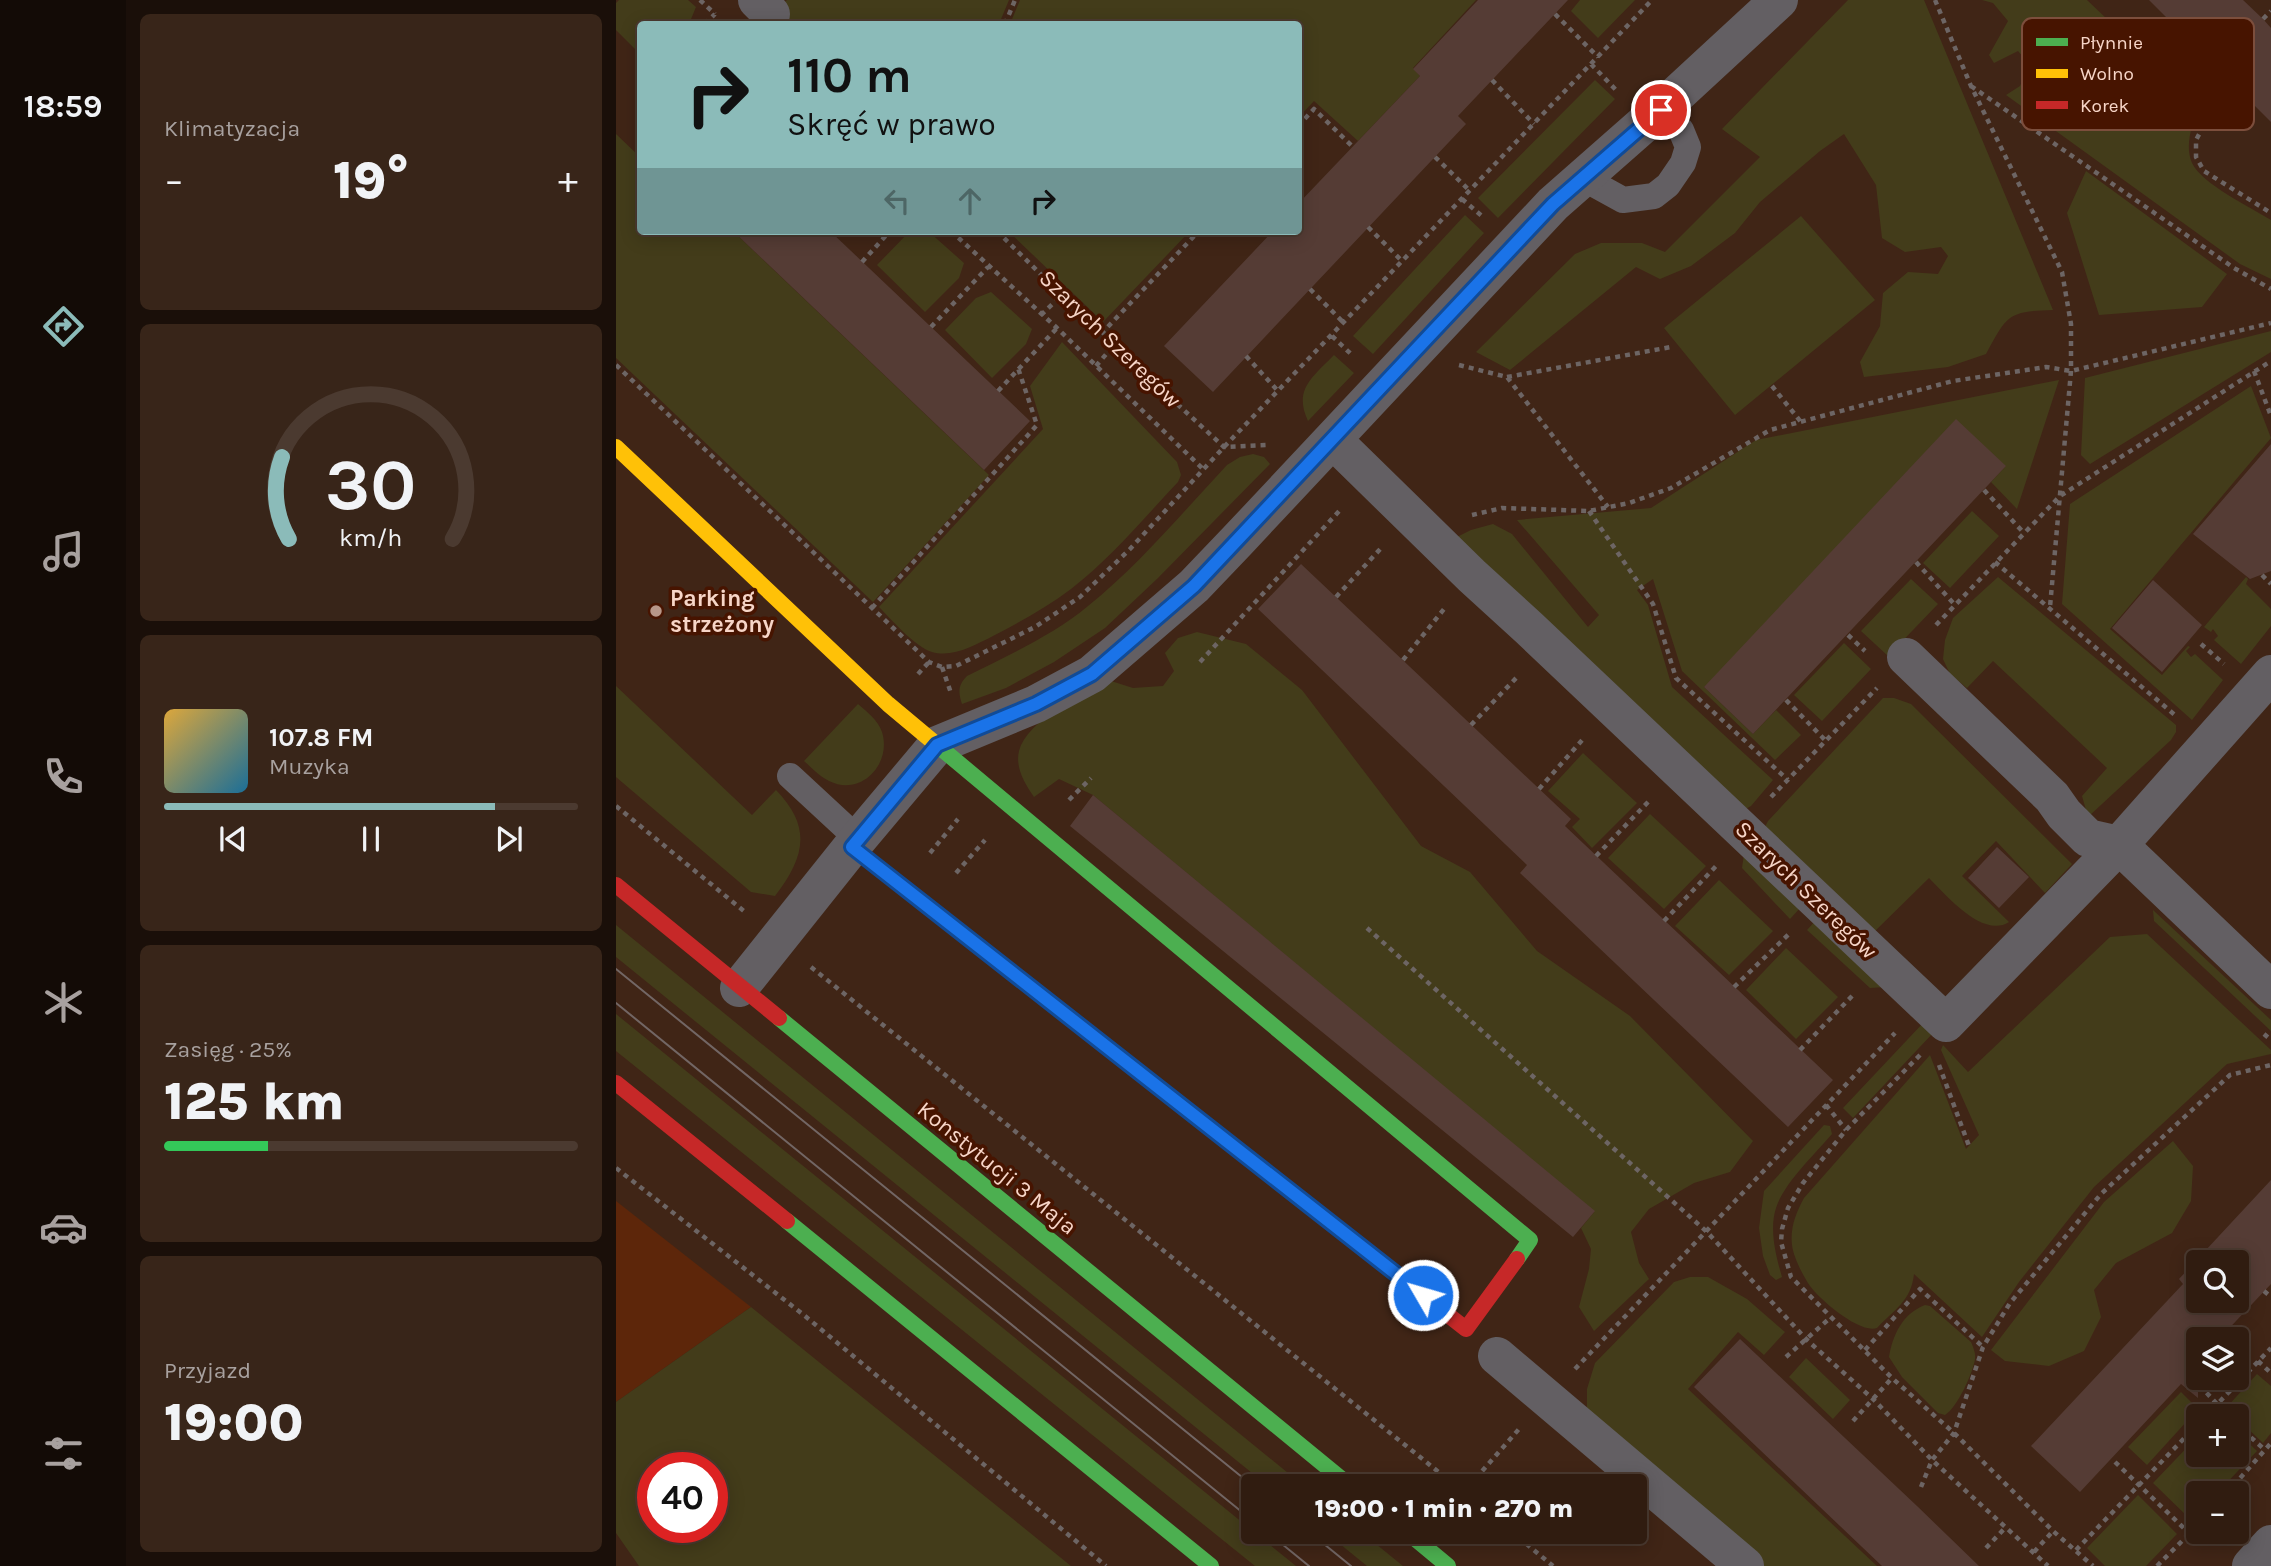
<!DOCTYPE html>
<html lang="pl">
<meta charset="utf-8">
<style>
:root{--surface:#301c10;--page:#382519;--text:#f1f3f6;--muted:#a8a19f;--line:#4b3a30;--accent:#8bbbb9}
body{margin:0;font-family:Karla,sans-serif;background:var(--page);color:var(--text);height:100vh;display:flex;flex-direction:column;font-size:26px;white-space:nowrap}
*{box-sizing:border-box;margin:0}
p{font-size:23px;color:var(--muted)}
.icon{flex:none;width:38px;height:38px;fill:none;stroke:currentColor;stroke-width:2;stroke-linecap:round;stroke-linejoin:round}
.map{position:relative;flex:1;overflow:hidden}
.drawer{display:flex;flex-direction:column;gap:14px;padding:14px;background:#1a0f09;width:490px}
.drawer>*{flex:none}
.hud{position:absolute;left:21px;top:21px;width:665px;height:214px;border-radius:7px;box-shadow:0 4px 18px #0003,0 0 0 2px var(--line);background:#8bbbb9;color:#111;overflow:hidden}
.tools{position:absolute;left:1570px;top:1250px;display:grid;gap:14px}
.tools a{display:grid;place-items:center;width:63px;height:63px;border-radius:7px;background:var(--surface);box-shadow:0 4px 18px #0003,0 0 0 2px var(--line);font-size:35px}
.speed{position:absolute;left:21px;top:1452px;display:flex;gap:14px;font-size:35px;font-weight:700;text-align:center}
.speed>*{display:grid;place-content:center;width:91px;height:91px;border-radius:50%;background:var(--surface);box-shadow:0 4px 18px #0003,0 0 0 2px var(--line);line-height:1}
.speed .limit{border:10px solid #d22;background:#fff;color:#111}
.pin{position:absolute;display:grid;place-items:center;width:60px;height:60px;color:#fff;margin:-30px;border:4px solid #fff;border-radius:50%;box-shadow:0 2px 7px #0007}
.me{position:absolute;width:77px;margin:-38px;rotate:308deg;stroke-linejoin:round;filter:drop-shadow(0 0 5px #0008)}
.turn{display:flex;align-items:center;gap:24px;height:147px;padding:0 35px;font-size:32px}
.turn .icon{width:91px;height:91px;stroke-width:2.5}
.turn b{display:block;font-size:49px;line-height:60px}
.lanes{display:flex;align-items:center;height:66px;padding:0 35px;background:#0003;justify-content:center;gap:35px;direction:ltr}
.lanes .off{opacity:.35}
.big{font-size:52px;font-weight:800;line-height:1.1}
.drawer .card{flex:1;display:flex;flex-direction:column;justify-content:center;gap:10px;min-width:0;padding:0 24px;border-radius:10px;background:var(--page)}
.drawer .dial{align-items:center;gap:0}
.dial svg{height:182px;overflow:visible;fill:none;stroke:var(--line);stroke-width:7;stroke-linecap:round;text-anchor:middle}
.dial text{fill:var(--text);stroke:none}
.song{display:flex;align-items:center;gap:21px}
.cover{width:84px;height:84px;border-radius:10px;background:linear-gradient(135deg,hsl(40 70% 55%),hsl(200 70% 35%))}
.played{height:7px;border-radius:4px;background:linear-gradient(90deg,var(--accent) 80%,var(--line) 80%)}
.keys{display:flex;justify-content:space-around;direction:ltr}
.heat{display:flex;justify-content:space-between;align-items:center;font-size:38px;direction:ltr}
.charge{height:10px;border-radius:5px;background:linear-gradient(90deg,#34c759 25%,var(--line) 0)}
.trip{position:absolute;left:625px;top:1474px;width:406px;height:70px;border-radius:7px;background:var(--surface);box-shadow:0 4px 18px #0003,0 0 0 2px var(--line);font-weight:800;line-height:70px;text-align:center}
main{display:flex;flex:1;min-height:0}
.dock{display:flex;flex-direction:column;width:126px;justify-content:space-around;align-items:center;background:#130b06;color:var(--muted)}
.dock .icon{width:49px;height:49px}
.dock .active{color:var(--accent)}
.dock b{font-size:32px;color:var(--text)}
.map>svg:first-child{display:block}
</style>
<main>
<nav class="dock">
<b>18:59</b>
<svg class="icon active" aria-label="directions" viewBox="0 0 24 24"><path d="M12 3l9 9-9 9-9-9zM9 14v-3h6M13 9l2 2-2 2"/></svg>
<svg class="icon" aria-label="music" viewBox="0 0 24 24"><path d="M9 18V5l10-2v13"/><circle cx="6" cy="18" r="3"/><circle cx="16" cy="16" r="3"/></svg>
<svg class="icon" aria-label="phone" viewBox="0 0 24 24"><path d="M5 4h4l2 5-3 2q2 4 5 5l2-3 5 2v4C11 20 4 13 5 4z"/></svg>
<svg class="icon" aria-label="climate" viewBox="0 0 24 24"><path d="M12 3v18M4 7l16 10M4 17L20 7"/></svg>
<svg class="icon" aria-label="car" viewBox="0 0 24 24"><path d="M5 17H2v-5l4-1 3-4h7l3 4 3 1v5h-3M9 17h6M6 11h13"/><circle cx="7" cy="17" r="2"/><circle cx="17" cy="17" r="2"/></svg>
<svg class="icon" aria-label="filters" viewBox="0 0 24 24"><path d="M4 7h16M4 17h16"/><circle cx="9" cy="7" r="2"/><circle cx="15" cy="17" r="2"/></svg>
</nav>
<section class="drawer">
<div class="card"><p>Klimatyzacja</p>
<div class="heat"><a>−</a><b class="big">19°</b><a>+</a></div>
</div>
<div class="card dial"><svg viewBox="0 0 100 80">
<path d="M14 69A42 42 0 1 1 86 69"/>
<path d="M14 69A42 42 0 0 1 11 33" stroke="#8bbbb9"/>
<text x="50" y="56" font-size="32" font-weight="700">30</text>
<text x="50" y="72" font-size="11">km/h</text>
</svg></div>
<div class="card">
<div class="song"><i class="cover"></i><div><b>107.8 FM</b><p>Muzyka</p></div></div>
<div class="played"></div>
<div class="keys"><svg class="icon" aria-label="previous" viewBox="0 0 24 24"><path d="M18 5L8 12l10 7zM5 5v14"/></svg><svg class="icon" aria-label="pause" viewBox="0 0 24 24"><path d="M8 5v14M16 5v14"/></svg><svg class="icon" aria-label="next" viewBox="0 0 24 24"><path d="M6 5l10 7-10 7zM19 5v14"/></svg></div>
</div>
<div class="card"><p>Zasięg · 25%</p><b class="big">125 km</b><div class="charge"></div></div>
<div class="card"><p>Przyjazd</p><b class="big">19:00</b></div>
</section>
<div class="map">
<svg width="1655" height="1566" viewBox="0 0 1655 1566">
<rect width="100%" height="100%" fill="#402516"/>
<path fill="#5d260a" d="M 0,1201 L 135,1307 L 0,1402 Z"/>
<path fill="#433c1a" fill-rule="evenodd" d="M 3,0 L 72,0 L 80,7 L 73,24 L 24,24 L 24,54 L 0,30 L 0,3 Z
M 171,0 L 393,0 L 383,24 L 176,24 L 160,10 Z
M 404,0 L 860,0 L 797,68 L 804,76 L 742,141 L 698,101 L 683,117 L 682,24 L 394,24 Z
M 964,0 L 1019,0 L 982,38 L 955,11 Z
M 1232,0 L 1308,0 L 1437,310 C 1392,311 1391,315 1370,354 L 1332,367 L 1248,377 L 1244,362 L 1264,326 L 1267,293 L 1292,272 L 1322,274 L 1332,256 L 1325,247 L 1289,252 L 1266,238 L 1260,185 L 1228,134 L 1204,151 L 1144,202 L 1119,233 L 1075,266 L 1044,279 L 1020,267 L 894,370 L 860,352 L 959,254 L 985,243 L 1026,243 L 1049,252 L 1144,157 L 1106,129 Z
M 1366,0 L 1471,0 L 1492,20 L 1499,52 L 1526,82 L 1550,75 L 1583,105 C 1577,122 1568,145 1576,163 C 1586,184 1634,207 1655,220 L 1655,279 L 1624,264 L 1390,95 L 1404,86 L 1413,64 L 1402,51 L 1378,63 L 1373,55 L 1392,21 L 1377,3 Z
M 979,80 L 999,99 L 882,218 L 862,198 Z
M 0,134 L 24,157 L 24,231 L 117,231 L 373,475 L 257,602 L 0,358 Z
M 1470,171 L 1611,274 L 1586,307 L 1483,315 L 1451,213 Z
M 849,215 L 868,233 L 757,354 L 737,336 Z
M 1185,216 L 1259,300 L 1119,415 L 1048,328 Z
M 294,231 L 312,231 L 348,263 L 343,278 L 309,312 L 261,265 Z
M 392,231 L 574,231 L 487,322 Z
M 375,292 L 416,329 L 410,344 L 376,378 L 329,330 L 360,298 Z
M 1655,331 L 1655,352 L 1474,464 L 1465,455 L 1469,378 Z
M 446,342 L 561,462 L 565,475 L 562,482 C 528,518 494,559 455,589 C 431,607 404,622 377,636 C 359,645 337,658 316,652 C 298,646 276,620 263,607 L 427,429 L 414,386 Z
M 718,355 L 738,373 L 692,421 C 677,389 697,377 718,355 Z
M 1443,380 L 1401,509 L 1375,482 L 1390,466 L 1088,687 L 1137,734 L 1160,710 L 1185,735 L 1159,760 L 1066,671 L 1037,579 L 1021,590 L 1032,605 L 1056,687 L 1157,780 L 1135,806 L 1128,810 L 839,538 L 855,530 L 877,524 L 896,534 L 972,627 L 983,615 L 901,520 L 1035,508 L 1140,440 Z
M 1635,386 L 1655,438 L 1494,629 L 1546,675 L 1572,646 L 1574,647 L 1570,651 L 1575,657 L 1579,654 L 1607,680 L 1576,720 L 1446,604 L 1454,504 Z
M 637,454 L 648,457 L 654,464 L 542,578 L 489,628 L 438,662 L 390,688 L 346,704 C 342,692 342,685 351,676 C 392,655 436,636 472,606 C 523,565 566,513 611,465 L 624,457 Z
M 1356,511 L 1383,536 L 1334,588 L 1307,563 Z
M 1382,577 L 1560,725 L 1560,732 L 1555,740 L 1472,817 L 1466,796 L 1491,768 L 1377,661 L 1351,688 L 1334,674 L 1327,659 L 1329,640 L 1337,618 Z
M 1630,577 L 1632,579 L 1630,584 L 1655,609 L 1655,626 L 1625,664 L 1598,640 L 1602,636 L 1597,629 L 1595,632 L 1588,627 Z
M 1295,579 L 1322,604 L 1272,656 L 1245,631 Z
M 581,632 L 630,644 L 686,690 L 805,846 L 854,872 L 921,951 L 1014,1016 L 1137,1141 L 1114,1172 L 1078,1183 L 1033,1209 L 1015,1232 L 1023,1263 L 1033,1279 L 978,1331 L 963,1307 L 973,1269 L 975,1249 L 965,1228 L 978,1212 L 477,795 L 443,779 L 418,797 C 409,784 399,768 403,751 C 411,720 466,695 492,680 L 517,688 L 547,686 L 558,671 L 549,653 L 562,638 Z
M 1228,643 L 1255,669 L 1206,721 L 1178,695 Z
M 0,686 L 136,815 L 160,790 C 197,828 188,858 159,896 L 135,892 L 0,777 Z
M 1267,698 L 1278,698 L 1295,704 L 1456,864 L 1429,893 L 1380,841 L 1346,876 L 1393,922 C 1367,939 1330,895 1313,878 L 1254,936 L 1148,829 L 1152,821 Z
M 242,704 C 251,712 262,720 266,732 C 276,764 245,797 213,781 C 203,776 196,768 188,761 Z
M 967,753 L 1021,803 L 976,848 L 956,827 L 964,819 L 932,791 Z
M 1034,814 L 1090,866 L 1048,909 L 992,858 Z
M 1128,854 L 1185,907 L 1174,919 L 1126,868 Z
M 1103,880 L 1157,931 L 1113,975 L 1059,926 Z
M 1537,910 L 1655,1020 L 1655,1031 L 1538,921 Z
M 1201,919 L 1270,987 L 1254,988 L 1191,930 Z
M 0,925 L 688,1486 L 652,1486 L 0,957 Z
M 1531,934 L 1655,1050 L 1655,1054 L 1611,1064 L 1478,1187 L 1403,1282 L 1366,1337 L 1298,1274 C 1295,1301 1279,1309 1261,1328 C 1244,1334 1204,1300 1194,1286 C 1187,1276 1177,1256 1176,1245 C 1174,1227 1180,1213 1188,1198 L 1314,1055 L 1350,1149 L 1363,1135 L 1325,1050 L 1327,1045 L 1352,1072 L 1494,937 Z
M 1170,948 L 1222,997 L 1180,1039 L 1130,990 Z
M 0,1014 L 680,1566 L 639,1566 L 0,1051 Z
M 1308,1022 L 1318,1032 L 1237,1118 L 1227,1108 Z
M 1208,1125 L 1214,1126 L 1216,1134 C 1199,1154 1168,1183 1160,1208 C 1153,1230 1160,1256 1166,1277 L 1160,1280 L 1154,1275 L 1147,1256 L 1143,1228 L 1148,1191 Z
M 1557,1141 L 1577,1166 L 1575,1201 L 1556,1233 L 1500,1263 L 1478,1290 L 1485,1317 L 1468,1351 L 1433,1366 L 1389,1361 L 1375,1350 L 1488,1202 Z
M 1074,1277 L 1092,1277 L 1131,1299 L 1169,1332 L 1148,1355 L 1122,1332 L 1072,1389 L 1261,1566 L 1147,1566 L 971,1409 L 971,1389 L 979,1363 L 1058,1282 Z
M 1309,1305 L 1314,1306 L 1355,1342 C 1357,1347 1360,1353 1359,1359 C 1357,1373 1341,1408 1329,1415 L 1322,1413 L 1286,1377 L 1273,1357 C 1277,1335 1286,1314 1309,1305 Z
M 135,1307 L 455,1566 L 23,1566 L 0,1533 L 0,1402 ZM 37,1468 L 96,1468 L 96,1528 L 37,1528 Z
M 1190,1358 L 1234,1400 L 1217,1419 L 1173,1377 Z
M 1641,1374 L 1655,1386 L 1655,1433 L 1647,1443 L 1610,1408 Z
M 1565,1392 L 1582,1409 L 1531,1465 L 1512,1447 Z
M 1621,1432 L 1641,1451 L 1601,1493 L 1582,1493 L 1582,1513 L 1575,1520 L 1537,1483 L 1582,1436 L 1582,1454 L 1620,1454 Z
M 1522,1495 L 1561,1534 L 1530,1566 L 1489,1566 L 1471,1548 Z
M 708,1531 L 744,1531 L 787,1566 L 751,1566 Z"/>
<path fill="#553c35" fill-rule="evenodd" d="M 862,0 L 952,0 L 842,116 L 850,124 L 597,392 L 548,346 L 657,231 L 682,231 L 682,204 L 804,76 L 797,69 Z
M 1533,0 L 1627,0 L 1647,19 L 1655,28 L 1655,122 Z
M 117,231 L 214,231 L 414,421 L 368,470 Z
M 1340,419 L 1390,466 L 1137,734 L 1088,687 Z
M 1655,444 L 1655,571 L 1634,579 L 1577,534 Z
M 685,564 L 955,819 L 949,826 L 1217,1080 L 1172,1127 L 904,873 L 911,865 L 642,609 Z
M 1537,580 L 1586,625 L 1546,672 L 1496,628 Z
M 477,795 L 979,1211 L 957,1237 L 454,826 Z
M 1381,847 L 1413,877 L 1383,908 L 1352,878 Z
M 1655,1180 L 1655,1284 L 1603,1339 L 1582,1339 L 1582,1398 L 1565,1384 L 1464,1492 L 1415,1446 L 1567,1284 L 1563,1279 ZM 1582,1262 L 1620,1262 L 1620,1300 L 1582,1300 Z
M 1124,1339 L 1301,1506 L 1363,1566 L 1266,1566 L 1078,1387 Z"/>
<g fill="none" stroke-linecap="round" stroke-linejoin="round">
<path stroke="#6d6564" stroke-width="4.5" stroke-dasharray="5 5" stroke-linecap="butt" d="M 84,0 L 99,14
M 1319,0 L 1355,86 L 1446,272 L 1455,324 L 1455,371 L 1434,607
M 939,14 L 982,57
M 1647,19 L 1655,11
M 89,24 L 99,14
M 389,24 L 399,0
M 975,64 L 1001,91
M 876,80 L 918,124
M 1355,86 L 1618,268 L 1655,289
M 1622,89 L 1587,127 L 1580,140 L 1580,157 L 1588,171 L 1655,213
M 682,126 L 698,109 L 737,147
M 819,157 L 854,191
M 846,199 L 867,217
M 752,227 L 787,262
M 335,231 L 441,328 L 588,470
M 381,231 L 485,334 L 608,447 L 650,445
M 246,262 L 274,231
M 694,289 L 728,323
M 425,315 L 447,294
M 315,327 L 372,267
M 485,334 L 583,231
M 716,336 L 736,355
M 630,356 L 662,391
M 0,365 L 313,662 L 326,667 L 340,666 L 419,627 L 464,597 L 514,549 L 608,447 L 1036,0
M 843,365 L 891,377 L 992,507
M 480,366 L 498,345
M 1638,371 L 1655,416
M 891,377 L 1055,347
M 1156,386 L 1185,422
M 382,391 L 441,328
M 1368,490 L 1407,532
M 973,511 L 1037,604 L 1060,678 L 1172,780
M 856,515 L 886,508 L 973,511 L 1013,503 L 1055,488 L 1154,430 L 1337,381 L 1430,367 L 1455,371 L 1655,323
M 1300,562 L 1339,605
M 1379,562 L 1560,716
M 1646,575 L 1655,584
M 720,597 L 767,546
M 256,608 L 421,425 L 402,368
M 1320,625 L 1444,496 L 1655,361
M 1232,635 L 1249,651
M 1585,644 L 1608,664
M 787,660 L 828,609
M 584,662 L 725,509
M 326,667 L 335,693
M 302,674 L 313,662
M 1170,700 L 1210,741
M 855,725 L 903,675
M 923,789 L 968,738
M 1155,797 L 1261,688
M 453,800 L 475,778
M 0,806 L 129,912
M 314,853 L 342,819
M 980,856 L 1034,800
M 340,873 L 369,840
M 1048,921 L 1102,864
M 751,928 L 1091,1232 L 1191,1340 L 1257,1399 L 1316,1460 L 1432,1566
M 195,967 L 840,1486
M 1118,987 L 1173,934
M 1648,1034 L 1655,1040
M 1184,1050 L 1238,994
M 1304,1055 L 1230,1130 L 1187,1183 L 1172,1208 L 1166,1229 L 1165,1242 L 1175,1277 L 1276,1378 L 1338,1433 L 1437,1531 L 1477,1566
M 1323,1065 L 1353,1146
M 1210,1105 L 1230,1130
M 0,1168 L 189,1316 L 490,1566
M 1648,1291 L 1655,1297
M 1249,1350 L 1304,1289 L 1367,1347
M 1170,1357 L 1214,1318
M 1642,1361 L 1655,1373
M 959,1369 L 1279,1033
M 1577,1378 L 1612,1416
M 1590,1416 L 1655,1348
M 1237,1421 L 1276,1378
M 1620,1424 L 1649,1450
M 1499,1462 L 1574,1534
M 853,1486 L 903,1429
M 1305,1487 L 1316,1460 L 1338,1433 L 1367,1347 L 1394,1303 L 1485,1194 L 1614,1075 L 1655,1065
M 1611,1493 L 1655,1443
M 895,1531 L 937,1566
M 1370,1548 L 1390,1527
M 1460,1550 L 1582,1424
M 1418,1552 L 1437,1531
M 1541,1566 L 1582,1525"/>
<path stroke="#635f63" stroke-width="26" d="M 967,178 L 1007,200 L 1038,196 L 1052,185 L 1067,163 L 1072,147 L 1065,130 L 1045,109
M 174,776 L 242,839"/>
<path stroke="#635f63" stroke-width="38" d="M 141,0 L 155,14
M 717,440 L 856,576 L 913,628 L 1330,1023 L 1503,845 L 1655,674
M 1290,657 L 1436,797 L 1448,814 L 1472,838 L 1503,845
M 1503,845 L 1655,990
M 123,988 L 242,839 L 321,745 L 420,704 L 476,674 L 578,586 L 621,541 L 937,204 L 1045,109 L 1163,0
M 881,1356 L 1129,1566
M 1635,1566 L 1655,1544"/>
<path stroke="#4caf50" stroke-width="16" d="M 321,745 L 914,1240 L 901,1259
M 236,847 L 677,1193
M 163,1018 L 734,1486
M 171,1221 L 595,1566
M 790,1531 L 832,1566"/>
<path stroke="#ffc107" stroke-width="16" d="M 0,447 L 272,704 L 321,745"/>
<path stroke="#c62828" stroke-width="16" d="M 0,885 L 163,1018
M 0,1083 L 171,1221
M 677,1193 L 850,1329 L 901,1259"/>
<path stroke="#726664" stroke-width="2" d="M 0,969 L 637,1486
M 0,1003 L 637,1521
M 650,1531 L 693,1566
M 692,1531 L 735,1566"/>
</g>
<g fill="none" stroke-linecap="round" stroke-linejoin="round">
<defs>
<path id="route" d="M 807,1295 L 236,847 L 321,745 L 420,704 L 476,674 L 578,586 L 937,204 L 1045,110"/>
</defs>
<use href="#route" stroke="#114b97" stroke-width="18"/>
<use href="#route" stroke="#1a73e8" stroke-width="12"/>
</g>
<circle fill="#b79789" stroke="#471400" stroke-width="2.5" cx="40" cy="611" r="7"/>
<g text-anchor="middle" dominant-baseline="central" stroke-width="7" stroke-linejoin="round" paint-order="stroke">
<g font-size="23" fill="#f7d5c7" stroke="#471400">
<text transform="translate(494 339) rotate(44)">Szarych Szeregów</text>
<text transform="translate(1190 890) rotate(44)">Szarych Szeregów</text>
<text transform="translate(381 1168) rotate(39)">Konstytucji 3 Maja</text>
</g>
<g font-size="23" font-weight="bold" fill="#f7d5c7" stroke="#471400" text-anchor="start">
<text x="54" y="598">Parking<tspan x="54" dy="26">strzeżony</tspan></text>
</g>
</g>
<rect x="1406" y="18" width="232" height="112" rx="10" fill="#471400" stroke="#7c4e3c" stroke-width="2"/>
<rect x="1420" y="38" width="32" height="8" fill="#4caf50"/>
<rect x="1420" y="69" width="32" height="9" fill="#ffc107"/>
<rect x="1420" y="101" width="32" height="8" fill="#c62828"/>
<g font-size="19" fill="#f7d5c7">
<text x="1464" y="49">Płynnie</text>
<text x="1464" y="80">Wolno</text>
<text x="1464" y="112">Korek</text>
</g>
</svg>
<div class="tools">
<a><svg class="icon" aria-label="search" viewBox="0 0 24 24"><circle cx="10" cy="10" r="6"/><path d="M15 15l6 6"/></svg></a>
<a><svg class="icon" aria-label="layers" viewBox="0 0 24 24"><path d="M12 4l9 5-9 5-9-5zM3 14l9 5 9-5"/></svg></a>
<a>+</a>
<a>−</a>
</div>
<div class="speed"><div class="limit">40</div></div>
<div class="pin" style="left:1045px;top:110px;background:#d93025"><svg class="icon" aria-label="arrive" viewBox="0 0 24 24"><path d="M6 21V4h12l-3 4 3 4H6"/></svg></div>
<svg class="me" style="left:807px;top:1295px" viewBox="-20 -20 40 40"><circle r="17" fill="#1a73e8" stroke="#fff" stroke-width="3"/><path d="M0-11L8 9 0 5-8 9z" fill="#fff"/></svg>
<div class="trip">19:00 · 1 min · 270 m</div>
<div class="hud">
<div class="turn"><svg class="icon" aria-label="right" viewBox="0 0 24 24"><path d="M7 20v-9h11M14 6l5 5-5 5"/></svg><div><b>110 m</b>Skręć w prawo</div></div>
<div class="lanes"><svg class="icon off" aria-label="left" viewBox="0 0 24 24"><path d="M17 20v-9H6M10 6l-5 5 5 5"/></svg><svg class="icon off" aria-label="ahead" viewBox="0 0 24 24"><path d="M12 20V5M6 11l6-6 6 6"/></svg><svg class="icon" aria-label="right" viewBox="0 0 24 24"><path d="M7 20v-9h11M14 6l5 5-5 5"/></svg></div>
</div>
</div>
</main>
